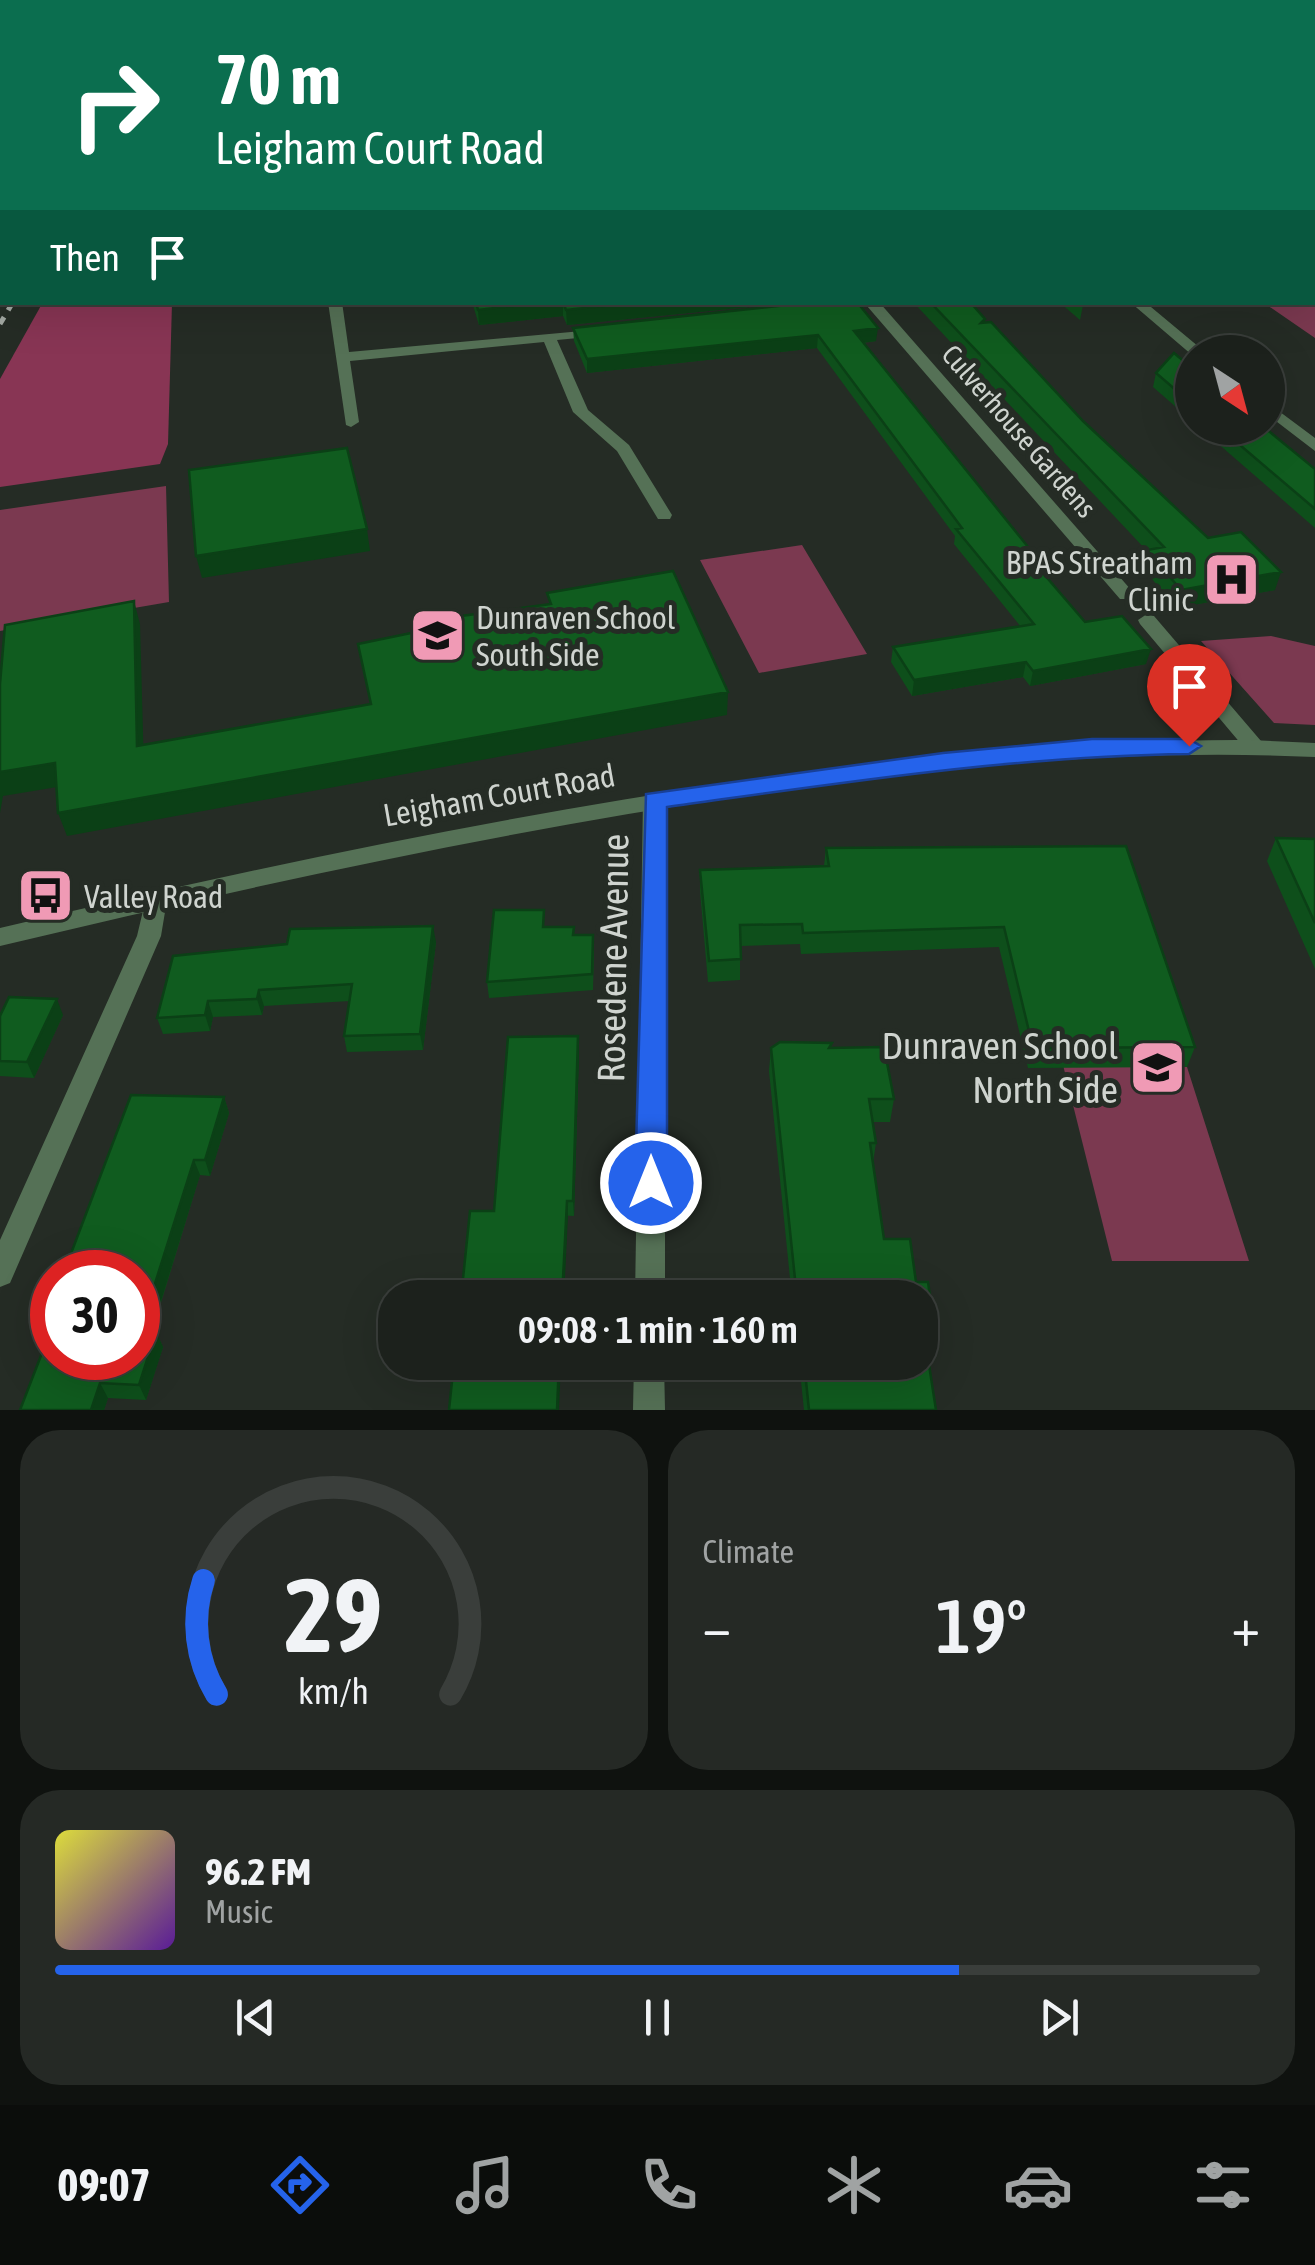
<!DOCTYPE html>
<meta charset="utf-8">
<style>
:root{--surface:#1c211c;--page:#252925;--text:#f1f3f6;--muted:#a0a3a3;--line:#3a3e3b;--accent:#2563eb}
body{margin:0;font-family:"Asap Condensed",sans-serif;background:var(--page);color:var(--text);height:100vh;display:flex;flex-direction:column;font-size:38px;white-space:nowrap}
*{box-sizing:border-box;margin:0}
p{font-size:32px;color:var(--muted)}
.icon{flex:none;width:55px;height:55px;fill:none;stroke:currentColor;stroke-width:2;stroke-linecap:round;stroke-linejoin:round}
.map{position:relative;height:1410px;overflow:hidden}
.sheet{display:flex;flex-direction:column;gap:20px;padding:20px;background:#0f120f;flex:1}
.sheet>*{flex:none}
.hud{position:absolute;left:0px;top:0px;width:1315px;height:305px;box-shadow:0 10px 40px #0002,0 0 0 2px var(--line);background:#0b6e4f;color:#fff;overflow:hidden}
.needle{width:65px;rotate:144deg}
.controls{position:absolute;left:1175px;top:335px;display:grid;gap:20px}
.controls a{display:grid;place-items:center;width:110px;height:110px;border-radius:50%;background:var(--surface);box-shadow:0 10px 40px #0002,0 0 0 2px var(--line);font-size:50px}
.speed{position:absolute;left:30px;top:1250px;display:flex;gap:20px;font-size:50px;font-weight:700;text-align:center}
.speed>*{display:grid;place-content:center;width:130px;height:130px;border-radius:50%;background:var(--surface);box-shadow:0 10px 40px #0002,0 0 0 2px var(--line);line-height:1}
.speed .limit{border:15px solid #d22;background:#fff;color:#111}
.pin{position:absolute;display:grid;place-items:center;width:85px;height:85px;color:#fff;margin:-102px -42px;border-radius:50% 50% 50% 0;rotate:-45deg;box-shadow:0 0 10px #0007}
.pin .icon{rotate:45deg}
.me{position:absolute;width:110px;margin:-55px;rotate:0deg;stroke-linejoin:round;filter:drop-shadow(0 0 8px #0008)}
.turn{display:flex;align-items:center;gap:35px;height:210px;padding:0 50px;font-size:45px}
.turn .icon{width:130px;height:130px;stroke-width:2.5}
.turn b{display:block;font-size:70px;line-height:85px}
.then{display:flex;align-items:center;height:95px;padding:0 50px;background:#0003;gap:20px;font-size:38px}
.big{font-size:75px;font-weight:600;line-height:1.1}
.sheet .card{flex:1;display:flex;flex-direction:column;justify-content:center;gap:15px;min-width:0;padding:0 35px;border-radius:40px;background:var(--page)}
.sheet .dial{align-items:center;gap:0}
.dial svg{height:260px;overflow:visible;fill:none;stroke:var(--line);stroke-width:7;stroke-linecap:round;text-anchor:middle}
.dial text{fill:var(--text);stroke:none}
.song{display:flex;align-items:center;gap:30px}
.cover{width:120px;height:120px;border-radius:15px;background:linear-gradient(135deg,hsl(60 70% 55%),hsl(270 70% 35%))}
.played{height:10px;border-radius:5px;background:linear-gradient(90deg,var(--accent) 75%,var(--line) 75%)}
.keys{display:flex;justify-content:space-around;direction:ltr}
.heat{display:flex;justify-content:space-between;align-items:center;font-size:55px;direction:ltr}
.sheet .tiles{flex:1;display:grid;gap:20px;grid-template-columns:1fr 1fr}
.card:last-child{grid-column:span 2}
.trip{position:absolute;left:378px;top:1280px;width:560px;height:100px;border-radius:40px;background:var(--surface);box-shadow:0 10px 40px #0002,0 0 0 2px var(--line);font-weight:600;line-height:100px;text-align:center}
.tab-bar{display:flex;height:160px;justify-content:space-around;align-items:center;background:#0b0d0b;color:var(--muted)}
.tab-bar .icon{width:70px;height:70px}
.tab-bar .current{color:var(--accent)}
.tab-bar b{font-size:45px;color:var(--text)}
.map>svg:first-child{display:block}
</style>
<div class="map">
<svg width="1315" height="1410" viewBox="0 0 1315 1410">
<rect width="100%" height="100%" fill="#252c25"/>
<path fill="#7b3950" d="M 1315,187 L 1315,338 L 1264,303 L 1312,302 Z
M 166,486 L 169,602 L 0,631 L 0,510 Z
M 802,545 L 867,654 L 759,673 L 700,560 Z
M 1271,636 L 1315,646 L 1315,725 L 1274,723 L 1201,641 Z
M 1063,1065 L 1187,1067 L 1249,1261 L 1112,1261 Z"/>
<path fill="#883554" d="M 43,302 L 172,303 L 168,444 L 160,464 L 0,487 L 0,379 Z"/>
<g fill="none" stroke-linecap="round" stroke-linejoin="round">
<path fill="#557156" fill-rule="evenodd" d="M 997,0 L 1007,0 L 1008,2 L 999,2 Z
M 1312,143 L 1315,143 L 1315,149 L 1312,149 Z
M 328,302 L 342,302 L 349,352 L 604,329 L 604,335 L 599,336 L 557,340 L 588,410 L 629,445 L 672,515 L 670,519 L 658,519 L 617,451 L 573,412 L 544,342 L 350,361 L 359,422 L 351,427 L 346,425 Z
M 829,302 L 879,302 L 1132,591 L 1135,595 L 1132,599 L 1120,599 L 867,306 L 831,310 L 824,306 Z
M 1130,302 L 1145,302 L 1205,352 L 1192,355 Z
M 1268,403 L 1315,438 L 1315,451 L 1268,415 Z
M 1147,614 L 1154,616 L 1261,741 L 1264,746 L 1261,751 L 1247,751 L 1140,624 L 1138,620 Z
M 654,793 L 662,795 L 665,800 L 665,1298 L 635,1298 L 643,800 L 646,795 Z
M 155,891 L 163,894 L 167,900 L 161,936 L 10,1283 L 0,1287 L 0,1240 L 137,936 L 147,894 Z
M 634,1362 L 664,1362 L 665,1410 L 633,1410 Z"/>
<path fill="#557156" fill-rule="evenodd" d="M 1250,740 L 1315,743 L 1315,757 C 1125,748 937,767 749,795 C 497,832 248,887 0,946 L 0,928 C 246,870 494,817 744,781 C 912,757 1080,739 1250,740 Z"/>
<path stroke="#a1a7a1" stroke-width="5" stroke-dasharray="8 8" stroke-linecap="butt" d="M 0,324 L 13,302"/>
</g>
<path fill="#0e4f1b" d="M 0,0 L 996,0 L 996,2 L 2,2 L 2,137 L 0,140 Z
M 1058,0 L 1315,0 L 1315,66 L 1312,67 L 1312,2 L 1065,2 Z
M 472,302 L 799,302 L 567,325 L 563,316 L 479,325 Z
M 815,302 L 876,341 L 863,343 L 1036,565 L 1085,622 L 1146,664 L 1030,686 L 1023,677 L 912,696 L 891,662 L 893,647 L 1021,627 L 954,544 L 955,536 L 817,348 L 587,373 L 574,341 L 573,328 Z
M 913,302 L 970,302 L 985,322 L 1083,421 L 1208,538 L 1275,590 L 1176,608 L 1143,568 L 1147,551 Z
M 1059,302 L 1082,302 L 1083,305 L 1080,320 Z
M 1192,368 L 1192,421 L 1153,387 L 1156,373 Z
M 1200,428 L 1265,428 L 1315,469 L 1315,528 Z
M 1276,838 L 1315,839 L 1315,969 L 1267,861 Z
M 1126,846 L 1195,1047 L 1187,1067 L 1028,1068 L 999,947 L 801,954 L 800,944 L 740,946 L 740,980 L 708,982 L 700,891 L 700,870 L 824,866 L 826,848 Z
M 574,935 L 594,951 L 593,990 L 489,998 L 487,982 Z
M 436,942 L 423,1050 L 347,1052 L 344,1036 L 350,1001 L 264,1006 L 262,1015 L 213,1017 L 210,1031 L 163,1034 L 157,1018 L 287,944 Z
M 63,1015 L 34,1078 L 0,1076 L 0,1016 Z
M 578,1036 L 579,1052 L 574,1216 L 494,1211 Z
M 771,1048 L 831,1048 L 894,1099 L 890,1122 L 873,1122 L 876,1143 L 873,1163 L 884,1239 L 916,1282 L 936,1339 L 931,1361 L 929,1361 L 936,1410 L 804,1410 L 799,1362 L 920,1362 L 920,1298 L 792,1298 L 769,1071 Z
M 224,1097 L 229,1113 L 210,1176 L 200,1175 L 152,1332 L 156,1332 L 163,1347 L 146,1400 L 108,1398 L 104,1410 L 20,1410 L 138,1272 Z"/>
<path fill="#0b4016" d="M 404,0 L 515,0 L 515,2 L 358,2 Z
M 928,0 L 996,0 L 996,2 L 927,2 Z
M 1012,0 L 1056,0 L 1012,2 Z
M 2,120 L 2,137 L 0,140 L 0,123 Z
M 548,302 L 563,302 L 563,316 L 479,325 L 478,310 Z
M 641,302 L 799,302 L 567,325 L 566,310 Z
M 878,328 L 876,341 L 852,344 L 854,331 Z
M 818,335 L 817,348 L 587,373 L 587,359 Z
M 367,529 L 370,551 L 202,578 L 196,556 Z
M 1281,572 L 1275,590 L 1176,608 L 1181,590 Z
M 134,601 L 140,624 L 144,769 L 137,746 Z
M 1151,649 L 1146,664 L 1030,686 L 1033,671 Z
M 1026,662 L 1023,677 L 912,696 L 914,680 Z
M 728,692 L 727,715 L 67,836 L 58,813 Z
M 55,763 L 63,786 L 3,796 L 0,813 L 0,772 Z
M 433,926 L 436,942 L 423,1050 L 420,1034 Z
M 259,990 L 264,1006 L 262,1015 L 257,999 Z
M 57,999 L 63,1015 L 34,1078 L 27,1062 Z
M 208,1001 L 213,1017 L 210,1031 L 205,1015 Z
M 578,1036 L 579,1052 L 574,1216 L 573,1201 Z
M 224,1097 L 229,1113 L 210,1176 L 205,1160 Z
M 194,1160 L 200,1175 L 147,1346 L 140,1331 Z
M 567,1201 L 568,1216 L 564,1298 L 562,1298 Z
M 156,1332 L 163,1347 L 146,1400 L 139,1385 Z
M 559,1362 L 561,1362 L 559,1410 L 557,1410 Z
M 100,1383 L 108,1398 L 104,1410 L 91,1410 Z"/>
<path fill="#105c1f" stroke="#0b4016" stroke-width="2.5" d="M 0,0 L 404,0 L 358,2 L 2,2 L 2,120 L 0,123 L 0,17 L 2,17 L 2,6 L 0,6 Z
M 521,0 L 921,0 L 850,2 L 524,2 Z
M 1088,0 L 1315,0 L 1315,18 L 1312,18 L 1312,2 L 1094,2 Z
M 1312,25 L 1313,29 L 1315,29 L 1315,55 L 1312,55 Z
M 476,302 L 548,302 L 478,310 Z
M 563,302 L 641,302 L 566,310 Z
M 815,302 L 857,302 L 878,328 L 854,331 L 1037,558 L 1031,559 L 1085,622 L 1122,616 L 1151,649 L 1033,671 L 1026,662 L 914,680 L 893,647 L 1034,624 L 956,529 L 962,528 L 818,335 L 587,359 L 573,328 Z
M 930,302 L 970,302 L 985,319 L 981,323 L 991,322 L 1083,421 L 1208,538 L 1241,532 L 1281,572 L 1181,590 L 1147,550 L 1164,547 Z
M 1174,353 L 1192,368 L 1192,404 L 1156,373 Z
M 1220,428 L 1265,428 L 1315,469 L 1315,509 Z
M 347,448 L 367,529 L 196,556 L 189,470 Z
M 673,571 L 728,692 L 58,813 L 55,763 L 0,772 L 0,684 L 5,625 L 134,601 L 137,746 L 371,704 L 358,644 L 421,631 L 417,626 L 446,618 L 551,604 L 547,593 Z
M 1276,838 L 1315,839 L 1315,923 Z
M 1126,846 L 1195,1047 L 1033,1048 L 1004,927 L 803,933 L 802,924 L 740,925 L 741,959 L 709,961 L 700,870 L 829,866 L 826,848 Z
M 494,910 L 544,910 L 543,927 L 574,927 L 573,935 L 593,935 L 592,974 L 487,982 Z
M 433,926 L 420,1034 L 344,1036 L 352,984 L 259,990 L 257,999 L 208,1001 L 205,1015 L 157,1018 L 173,956 L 287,944 L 290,929 Z
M 9,997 L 57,999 L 27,1062 L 0,1061 L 0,1016 Z
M 578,1036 L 573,1201 L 567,1201 L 562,1298 L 461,1298 L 470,1211 L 494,1211 L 508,1037 Z
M 780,1042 L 832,1043 L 829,1048 L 884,1047 L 894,1099 L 869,1099 L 876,1143 L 870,1143 L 884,1239 L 910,1239 L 916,1282 L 928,1282 L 936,1339 L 925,1339 L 936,1410 L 809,1410 L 804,1362 L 920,1362 L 920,1298 L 797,1298 L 771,1048 Z
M 131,1095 L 224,1097 L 205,1160 L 194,1160 L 140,1331 L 156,1332 L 139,1385 L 100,1383 L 91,1410 L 20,1410 L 52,1327 L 52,1358 L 138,1358 L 138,1272 L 64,1272 Z
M 454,1362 L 559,1362 L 557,1410 L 449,1410 Z"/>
<path fill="#2563eb" stroke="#184099" stroke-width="2.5" d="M 1092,739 L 1189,739 L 1201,746 L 1189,754 C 1013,756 840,783 667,807 L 667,1183 L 662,1193 L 651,1197 L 640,1193 L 635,1183 L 646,794 L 943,753 Z"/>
<defs>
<symbol id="hospital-square" viewBox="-11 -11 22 22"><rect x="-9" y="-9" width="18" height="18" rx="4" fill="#f09ab5" stroke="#252c25"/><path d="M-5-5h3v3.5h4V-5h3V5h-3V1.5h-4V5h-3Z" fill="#111"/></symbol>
<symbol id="school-square" viewBox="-11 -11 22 22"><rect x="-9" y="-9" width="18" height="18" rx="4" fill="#f09ab5" stroke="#252c25"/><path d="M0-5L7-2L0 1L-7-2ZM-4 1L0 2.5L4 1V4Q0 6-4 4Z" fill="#111"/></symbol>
<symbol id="bus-square" viewBox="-11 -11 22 22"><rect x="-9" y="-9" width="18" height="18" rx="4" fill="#f09ab5" stroke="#252c25"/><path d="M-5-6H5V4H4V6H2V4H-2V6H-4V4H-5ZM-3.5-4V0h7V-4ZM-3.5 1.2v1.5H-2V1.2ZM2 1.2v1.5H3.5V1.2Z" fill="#111"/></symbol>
</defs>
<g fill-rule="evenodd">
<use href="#hospital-square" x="1200" y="548" width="63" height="63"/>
<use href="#school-square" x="406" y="604" width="63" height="63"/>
<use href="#bus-square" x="14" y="864" width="63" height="63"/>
<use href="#school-square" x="1126" y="1036" width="63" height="63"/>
</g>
<g text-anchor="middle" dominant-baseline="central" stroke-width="10" stroke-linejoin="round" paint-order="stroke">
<g font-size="28" fill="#cfd4cf" stroke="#252c25">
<text transform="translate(1019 431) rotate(49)">Culverhouse Gardens</text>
</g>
<g font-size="32" fill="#cfd4cf" stroke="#252c25" text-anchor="start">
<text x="1193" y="562" text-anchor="end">BPAS Streatham<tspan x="1193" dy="37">Clinic</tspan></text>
<text x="476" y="617">Dunraven School<tspan x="476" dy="37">South Side</tspan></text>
<text x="84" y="896">Valley Road</text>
</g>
<g font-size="32" fill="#cfd4cf" stroke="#252c25">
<text transform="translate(499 795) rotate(-10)">Leigham Court Road</text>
</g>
<g font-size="38" fill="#cfd4cf" stroke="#252c25">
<text transform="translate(613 958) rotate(-89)">Rosedene Avenue</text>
</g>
<g font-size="38" fill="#cfd4cf" stroke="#252c25" text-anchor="end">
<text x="1118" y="1045">Dunraven School<tspan x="1118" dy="44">North Side</tspan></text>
</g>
</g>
</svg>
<div class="controls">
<a><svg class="needle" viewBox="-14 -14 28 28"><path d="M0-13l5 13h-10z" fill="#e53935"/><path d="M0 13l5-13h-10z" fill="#a0a3a3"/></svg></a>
</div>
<div class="speed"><div class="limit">30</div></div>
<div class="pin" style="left:1189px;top:746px;background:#d93025"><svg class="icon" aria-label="arrive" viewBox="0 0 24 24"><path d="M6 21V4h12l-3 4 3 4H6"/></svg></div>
<svg class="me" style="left:651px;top:1183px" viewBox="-20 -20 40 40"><circle r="17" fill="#2563eb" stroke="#fff" stroke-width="3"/><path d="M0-11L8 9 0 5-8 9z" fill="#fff"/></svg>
<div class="trip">09:08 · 1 min · 160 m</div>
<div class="hud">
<div class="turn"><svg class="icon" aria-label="right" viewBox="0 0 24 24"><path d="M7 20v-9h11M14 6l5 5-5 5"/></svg><div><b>70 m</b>Leigham Court Road</div></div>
<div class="then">Then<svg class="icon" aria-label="arrive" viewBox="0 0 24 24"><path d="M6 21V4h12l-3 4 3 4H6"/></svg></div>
</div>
</div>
<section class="sheet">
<div class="tiles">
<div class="card dial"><svg viewBox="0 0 100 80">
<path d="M14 69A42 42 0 1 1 86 69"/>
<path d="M14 69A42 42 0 0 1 10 34" stroke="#2563eb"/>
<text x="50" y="56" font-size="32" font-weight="700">29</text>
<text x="50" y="72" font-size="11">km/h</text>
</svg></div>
<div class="card"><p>Climate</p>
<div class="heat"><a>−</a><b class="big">19°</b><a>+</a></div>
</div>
<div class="card">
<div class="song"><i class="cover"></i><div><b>96.2 FM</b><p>Music</p></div></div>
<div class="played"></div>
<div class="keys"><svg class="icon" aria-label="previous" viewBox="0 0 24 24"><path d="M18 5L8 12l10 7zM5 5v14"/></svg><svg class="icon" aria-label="pause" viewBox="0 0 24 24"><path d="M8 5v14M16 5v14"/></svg><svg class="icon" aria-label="next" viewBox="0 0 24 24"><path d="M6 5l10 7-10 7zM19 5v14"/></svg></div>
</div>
</div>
</section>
<nav class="tab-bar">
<b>09:07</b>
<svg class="icon current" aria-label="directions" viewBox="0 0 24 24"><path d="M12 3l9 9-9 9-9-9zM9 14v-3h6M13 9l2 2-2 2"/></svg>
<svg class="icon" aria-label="music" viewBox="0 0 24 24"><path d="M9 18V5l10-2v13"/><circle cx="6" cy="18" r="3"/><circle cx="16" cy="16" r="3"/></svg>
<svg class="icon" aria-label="phone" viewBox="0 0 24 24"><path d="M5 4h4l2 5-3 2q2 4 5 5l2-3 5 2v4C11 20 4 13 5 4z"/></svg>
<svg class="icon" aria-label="climate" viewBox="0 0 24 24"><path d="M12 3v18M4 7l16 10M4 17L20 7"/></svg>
<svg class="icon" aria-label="car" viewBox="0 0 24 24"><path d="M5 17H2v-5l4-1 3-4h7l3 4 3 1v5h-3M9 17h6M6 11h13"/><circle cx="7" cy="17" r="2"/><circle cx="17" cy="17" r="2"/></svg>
<svg class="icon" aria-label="filters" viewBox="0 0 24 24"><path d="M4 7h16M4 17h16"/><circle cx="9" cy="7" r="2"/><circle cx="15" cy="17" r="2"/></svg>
</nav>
